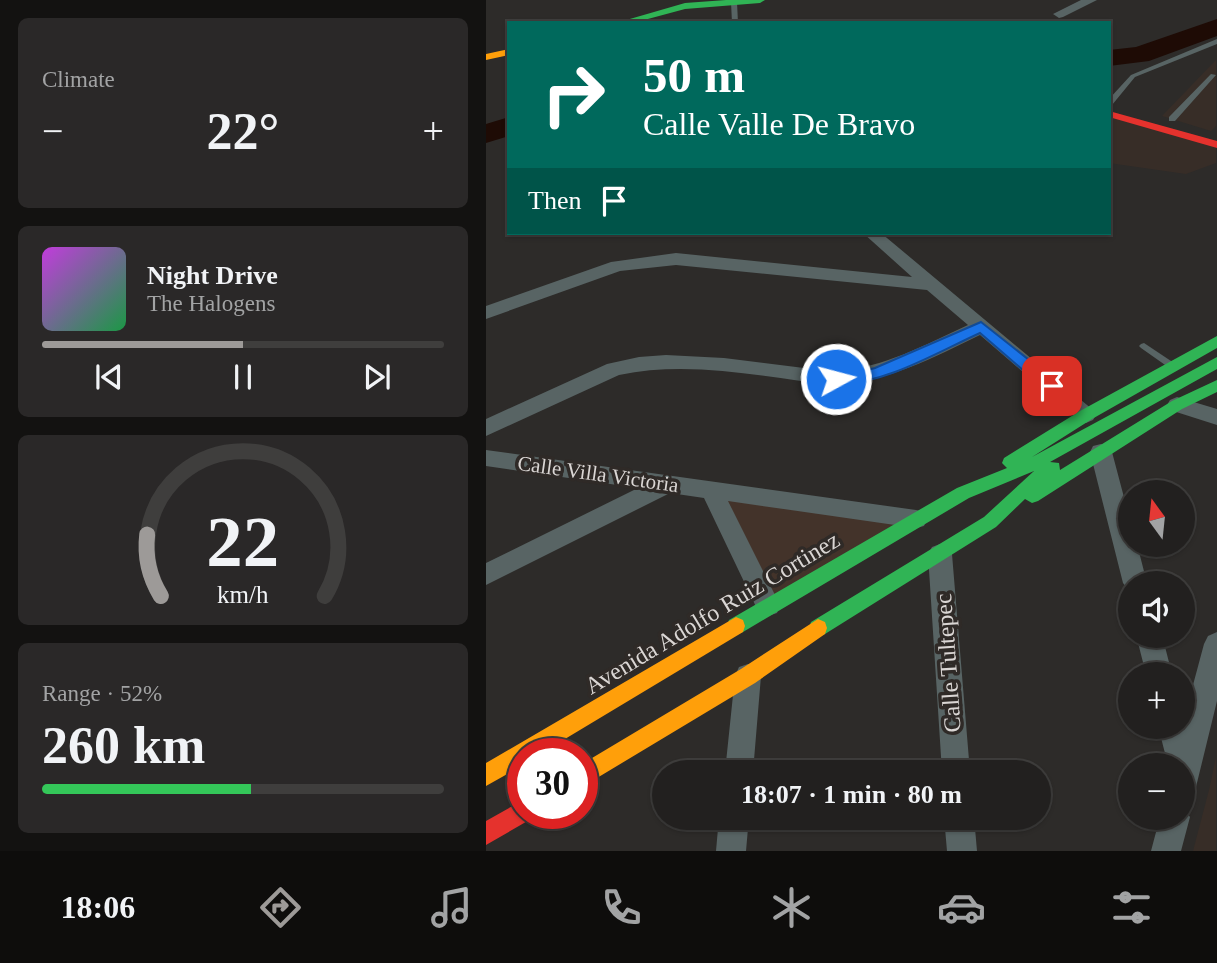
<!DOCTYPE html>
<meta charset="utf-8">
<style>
:root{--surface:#22201f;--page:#2a2828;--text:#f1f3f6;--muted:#a2a3a4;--line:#3f3e3d;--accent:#9d9a98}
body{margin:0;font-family:"Times New Roman",serif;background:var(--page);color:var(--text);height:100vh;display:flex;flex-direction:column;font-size:26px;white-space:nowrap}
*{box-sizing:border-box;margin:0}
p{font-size:23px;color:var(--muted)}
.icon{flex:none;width:38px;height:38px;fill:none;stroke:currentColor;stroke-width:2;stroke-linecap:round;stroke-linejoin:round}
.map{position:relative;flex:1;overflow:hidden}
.side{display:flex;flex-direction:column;gap:18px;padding:18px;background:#131211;width:486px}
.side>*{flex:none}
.guide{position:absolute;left:21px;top:21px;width:604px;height:214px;border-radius:0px;box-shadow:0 2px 5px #0004,0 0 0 2px var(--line);background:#00695c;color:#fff;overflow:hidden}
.needle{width:46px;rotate:345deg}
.controls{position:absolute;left:632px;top:480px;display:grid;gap:14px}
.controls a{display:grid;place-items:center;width:77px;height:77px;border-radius:50%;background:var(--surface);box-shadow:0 2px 5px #0004,0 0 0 2px var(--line);font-size:35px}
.speed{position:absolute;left:21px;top:738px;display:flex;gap:14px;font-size:35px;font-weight:700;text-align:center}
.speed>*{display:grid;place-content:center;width:91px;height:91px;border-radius:50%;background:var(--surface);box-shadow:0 2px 5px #0004,0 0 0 2px var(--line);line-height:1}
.speed .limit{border:10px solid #d22;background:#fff;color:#111}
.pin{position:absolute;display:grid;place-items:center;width:60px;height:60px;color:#fff;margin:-30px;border-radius:14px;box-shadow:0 4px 10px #0006}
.me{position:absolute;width:77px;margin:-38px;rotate:83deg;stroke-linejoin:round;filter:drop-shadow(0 0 5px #0008)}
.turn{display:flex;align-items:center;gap:24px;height:147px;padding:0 21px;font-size:32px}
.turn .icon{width:91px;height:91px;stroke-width:2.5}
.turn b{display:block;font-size:49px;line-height:60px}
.then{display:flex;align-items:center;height:66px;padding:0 21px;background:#0003;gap:14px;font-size:26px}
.big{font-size:52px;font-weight:700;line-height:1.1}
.side .tile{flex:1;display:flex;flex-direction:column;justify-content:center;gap:10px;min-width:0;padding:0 24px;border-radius:10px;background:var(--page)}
.side .dial{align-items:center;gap:0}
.dial svg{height:182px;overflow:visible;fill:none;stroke:var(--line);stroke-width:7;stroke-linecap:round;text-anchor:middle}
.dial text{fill:var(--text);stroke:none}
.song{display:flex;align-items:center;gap:21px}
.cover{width:84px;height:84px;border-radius:10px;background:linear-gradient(135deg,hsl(290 70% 55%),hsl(140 70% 35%))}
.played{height:7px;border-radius:4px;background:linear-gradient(90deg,var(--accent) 50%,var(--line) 50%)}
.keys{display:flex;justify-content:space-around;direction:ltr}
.heat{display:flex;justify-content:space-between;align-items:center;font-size:38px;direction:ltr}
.charge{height:10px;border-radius:5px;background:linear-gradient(90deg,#34c759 52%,var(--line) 0)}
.trip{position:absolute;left:166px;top:760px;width:399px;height:70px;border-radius:35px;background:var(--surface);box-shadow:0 2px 5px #0004,0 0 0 2px var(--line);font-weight:700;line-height:70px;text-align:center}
.dock{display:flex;height:112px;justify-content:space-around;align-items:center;background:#0e0d0c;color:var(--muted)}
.dock .icon{width:49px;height:49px}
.dock .active{color:var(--accent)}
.dock b{font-size:32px;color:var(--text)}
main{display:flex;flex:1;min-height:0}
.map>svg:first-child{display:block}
</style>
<main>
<section class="side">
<div class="tile"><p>Climate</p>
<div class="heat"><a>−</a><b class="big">22°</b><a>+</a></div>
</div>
<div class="tile">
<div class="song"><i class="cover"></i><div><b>Night Drive</b><p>The Halogens</p></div></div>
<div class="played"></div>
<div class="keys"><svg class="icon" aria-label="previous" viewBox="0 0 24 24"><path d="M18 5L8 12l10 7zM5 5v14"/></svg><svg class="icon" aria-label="pause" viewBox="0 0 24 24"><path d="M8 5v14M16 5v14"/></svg><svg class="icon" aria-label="next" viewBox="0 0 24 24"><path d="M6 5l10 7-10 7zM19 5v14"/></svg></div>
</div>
<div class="tile dial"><svg viewBox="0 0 100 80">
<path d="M14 69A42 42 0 1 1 86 69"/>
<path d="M14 69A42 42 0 0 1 8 42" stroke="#9d9a98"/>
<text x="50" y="56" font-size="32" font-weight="700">22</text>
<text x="50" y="72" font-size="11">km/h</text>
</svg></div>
<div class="tile"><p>Range · 52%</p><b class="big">260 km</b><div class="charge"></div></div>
</section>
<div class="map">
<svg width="731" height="851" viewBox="0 0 731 851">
<rect width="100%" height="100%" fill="#2d2b29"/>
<path fill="#372d27" d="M 730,60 L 730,126 L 725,131 L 676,116 Z
M 623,114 L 730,145 L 730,163 L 700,174 L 623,163 Z
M 730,757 L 730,851 L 707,851 L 723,790 Z"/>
<path fill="#43332a" d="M 225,490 L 430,519 L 282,605 Z"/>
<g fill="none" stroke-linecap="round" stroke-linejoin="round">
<path fill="#1e0b05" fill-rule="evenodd" d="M 731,19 L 731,36 L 663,61 L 623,66 L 623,50 L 650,47 Z
M 23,117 L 23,136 L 0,143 L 0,124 Z"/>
<path fill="#586464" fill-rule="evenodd" d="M 248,0 L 251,2 L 252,23 L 246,23 L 245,2 Z
M 731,39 L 731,44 L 649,77 L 626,105 L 623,105 L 623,99 L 645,75 Z
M 725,74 L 730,75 L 689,121 L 683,121 L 683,117 Z
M 658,343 L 688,363 L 690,365 L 688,367 L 682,367 L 655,348 L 653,346 L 655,344 Z"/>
<path fill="#586464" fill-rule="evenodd" d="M 595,0 L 611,0 L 577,17 L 573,18 L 567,14 Z
M 377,233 L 395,233 L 607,410 L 610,415 L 607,420 L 600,423 L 593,420 L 494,335 C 447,358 402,381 350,386 C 278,377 205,360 133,375 L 0,436 L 0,419 L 121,364 L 153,357 L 180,355 L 238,358 L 350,372 C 398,367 439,345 482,325 L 441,290 L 190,265 L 134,271 L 0,319 L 0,306 L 125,262 L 190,253 L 426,277 Z
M 691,397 L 731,409 L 731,425 L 684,410 L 681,405 L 684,400 Z
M 615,444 L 623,446 L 626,452 L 644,520 L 644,544 L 651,544 L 661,583 L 644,583 L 644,592 L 637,583 L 604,452 L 607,446 Z
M 0,450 L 430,510 L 438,512 L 441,519 L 438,526 L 430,528 L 242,501 L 294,605 L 291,613 L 282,616 L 273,613 L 218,498 L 184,493 L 0,585 L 0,563 L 152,488 L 0,466 Z
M 454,544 L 462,547 L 466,554 L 484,772 L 456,772 L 442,554 L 446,547 Z
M 731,632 L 731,701 L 710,787 L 706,797 L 696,801 L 696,765 L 682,765 L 672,726 L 696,726 L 718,644 L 722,636 Z
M 650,635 L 676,635 L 686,674 L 660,674 Z
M 262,664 L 271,667 L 275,676 L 267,772 L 239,772 L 249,676 L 253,667 Z
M 696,806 L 704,817 L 695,851 L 665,851 L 674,817 L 696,817 Z
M 233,817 L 263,817 L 260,851 L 230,851 Z
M 458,817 L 488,817 L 491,851 L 461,851 Z"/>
<path fill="#30b455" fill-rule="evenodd" d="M 240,0 L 279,0 L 274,3 L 199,9 L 147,23 L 130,23 L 199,3 Z
M 731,336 L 731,348 L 606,419 L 546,457 L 731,357 L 731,369 L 564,462 L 573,463 L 574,470 L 686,401 L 731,380 L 731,392 L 696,409 L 552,501 L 546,503 L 539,499 L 510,527 L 339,634 L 332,637 L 325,634 L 323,628 L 325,622 L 498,517 L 548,471 L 483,498 L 257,632 L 250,635 L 243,632 L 241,626 L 243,620 L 471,488 L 521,468 L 516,463 L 518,458 L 594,411 Z"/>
<path fill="#ff9f0a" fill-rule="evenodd" d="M 23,49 L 23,55 L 0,60 L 0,54 Z
M 250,617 L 257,620 L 259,626 L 257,632 L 54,754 L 37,754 L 37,765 L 0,786 L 0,763 Z
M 332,619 L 339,622 L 341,628 L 339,634 L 269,683 L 96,787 L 96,764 L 255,669 Z"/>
<path fill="#e5322d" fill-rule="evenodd" d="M 623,111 L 731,141 L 731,148 L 623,117 Z
M 37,800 L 37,814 L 47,814 L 45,819 L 0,845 L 0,821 Z"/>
</g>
<path fill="#1a73e8" stroke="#114b97" stroke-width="2" d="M 495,322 L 571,382 L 573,386 L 571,390 L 560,390 L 494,333 C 448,354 401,383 350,385 L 342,379 C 351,369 376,372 389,368 Z"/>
<g text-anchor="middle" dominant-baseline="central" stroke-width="7" stroke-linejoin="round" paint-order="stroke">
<g font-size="21" fill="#dad6d4" stroke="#2f2a27">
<text transform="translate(112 474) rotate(8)">Calle Villa Victoria</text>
</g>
<g font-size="24" fill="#dad6d4" stroke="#2f2a27">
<text transform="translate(226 613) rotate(-31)">Avenida Adolfo Ruiz Cortinez</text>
<text transform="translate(462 663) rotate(-94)">Calle Tultepec</text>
</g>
</g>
</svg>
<div class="controls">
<a><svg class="needle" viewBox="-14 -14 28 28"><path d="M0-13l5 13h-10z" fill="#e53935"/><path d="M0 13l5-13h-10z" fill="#a2a3a4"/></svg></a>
<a><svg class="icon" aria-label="sound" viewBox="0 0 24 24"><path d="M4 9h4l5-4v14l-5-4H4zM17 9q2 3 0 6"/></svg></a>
<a>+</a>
<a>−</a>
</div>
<div class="speed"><div class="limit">30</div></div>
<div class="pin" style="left:566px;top:386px;background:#d93025"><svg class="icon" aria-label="arrive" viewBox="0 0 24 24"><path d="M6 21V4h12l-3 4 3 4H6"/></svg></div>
<svg class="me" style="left:350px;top:379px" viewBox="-20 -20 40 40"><circle r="17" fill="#1a73e8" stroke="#fff" stroke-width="3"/><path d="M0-11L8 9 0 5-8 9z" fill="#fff"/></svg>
<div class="trip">18:07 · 1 min · 80 m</div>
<div class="guide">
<div class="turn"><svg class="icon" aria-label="right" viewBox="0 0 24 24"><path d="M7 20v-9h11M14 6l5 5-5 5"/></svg><div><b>50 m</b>Calle Valle De Bravo</div></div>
<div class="then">Then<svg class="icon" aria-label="arrive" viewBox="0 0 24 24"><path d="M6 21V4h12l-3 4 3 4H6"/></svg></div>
</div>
</div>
</main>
<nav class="dock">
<b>18:06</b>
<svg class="icon active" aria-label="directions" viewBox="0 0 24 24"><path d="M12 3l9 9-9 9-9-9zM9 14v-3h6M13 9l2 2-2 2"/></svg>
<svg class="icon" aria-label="music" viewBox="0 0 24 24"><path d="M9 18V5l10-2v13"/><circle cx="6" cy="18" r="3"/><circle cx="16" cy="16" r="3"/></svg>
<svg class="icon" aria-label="phone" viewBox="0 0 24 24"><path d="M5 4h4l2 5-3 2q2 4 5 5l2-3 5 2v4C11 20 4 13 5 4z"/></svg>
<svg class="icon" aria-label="climate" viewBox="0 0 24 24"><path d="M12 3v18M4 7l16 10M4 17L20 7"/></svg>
<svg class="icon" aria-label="car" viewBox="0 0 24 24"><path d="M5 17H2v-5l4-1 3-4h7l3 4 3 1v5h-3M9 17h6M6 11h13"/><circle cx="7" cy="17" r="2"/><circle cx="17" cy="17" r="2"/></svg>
<svg class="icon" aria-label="filters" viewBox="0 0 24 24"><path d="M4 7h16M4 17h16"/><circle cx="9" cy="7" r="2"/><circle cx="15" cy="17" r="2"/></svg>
</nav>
